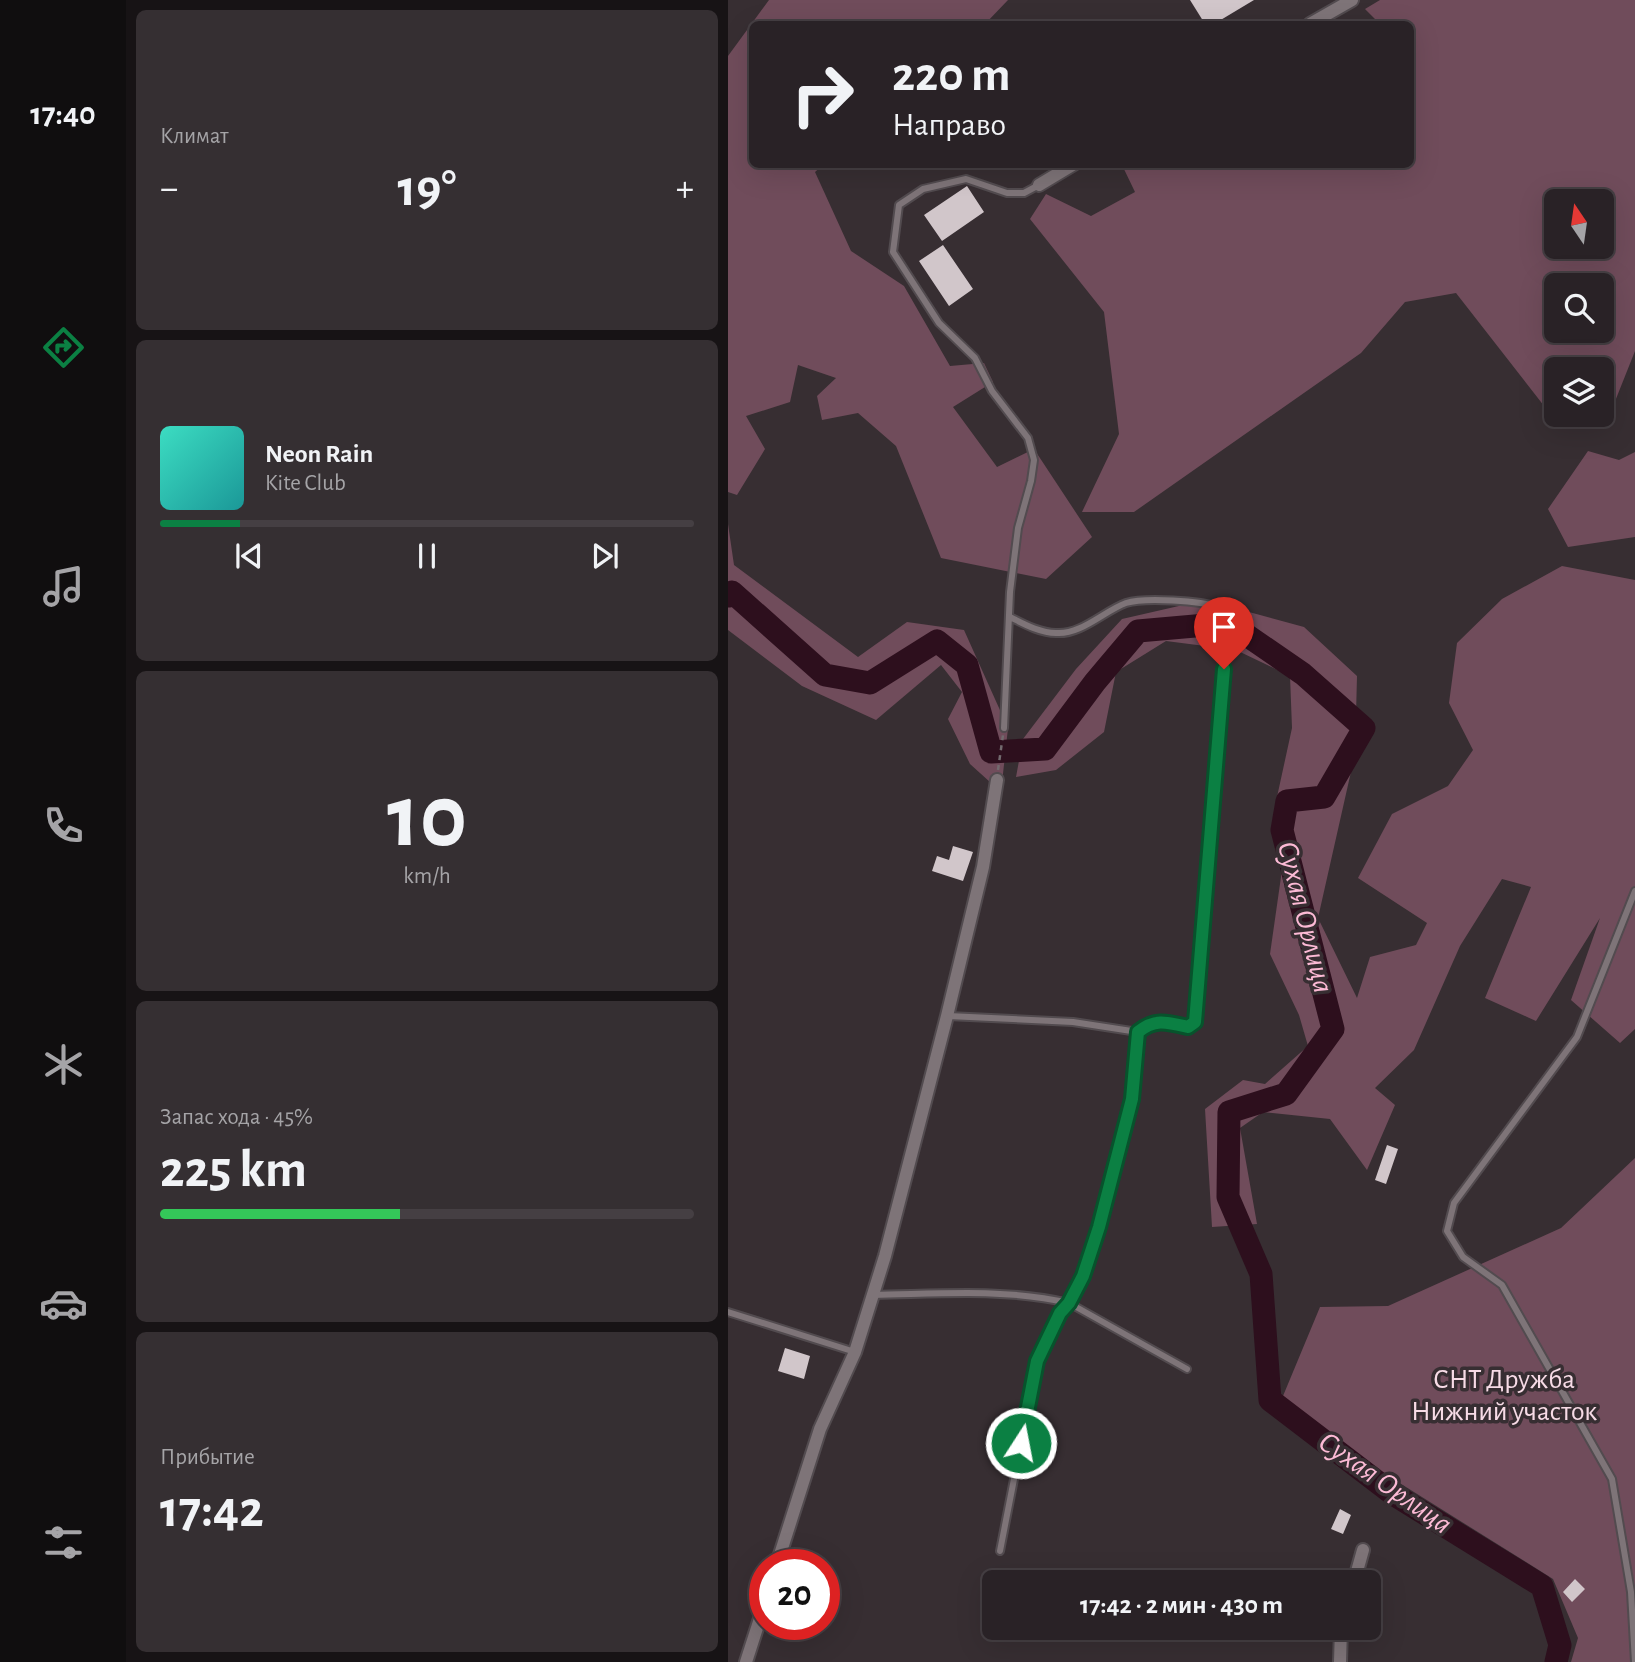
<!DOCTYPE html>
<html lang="ru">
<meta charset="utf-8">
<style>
:root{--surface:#292226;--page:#352f32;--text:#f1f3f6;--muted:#a5a4a7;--line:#453f43;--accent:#0b8043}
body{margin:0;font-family:"Alegreya Sans",sans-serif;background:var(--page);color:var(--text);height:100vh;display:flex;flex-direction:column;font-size:26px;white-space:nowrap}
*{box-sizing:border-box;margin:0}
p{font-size:23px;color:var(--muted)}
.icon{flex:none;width:38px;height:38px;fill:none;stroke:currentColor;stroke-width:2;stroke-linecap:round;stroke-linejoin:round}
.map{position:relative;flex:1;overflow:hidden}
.side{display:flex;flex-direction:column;gap:10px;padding:10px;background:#171315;width:602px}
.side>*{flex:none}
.hud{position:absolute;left:21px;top:21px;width:665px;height:147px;border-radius:10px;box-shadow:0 7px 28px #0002,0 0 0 2px var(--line);background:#292226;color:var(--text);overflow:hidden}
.needle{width:46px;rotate:347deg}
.tools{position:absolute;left:816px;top:189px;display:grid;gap:14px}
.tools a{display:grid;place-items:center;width:70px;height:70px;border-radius:10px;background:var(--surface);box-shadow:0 7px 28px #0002,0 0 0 2px var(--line);font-size:35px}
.speed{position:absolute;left:21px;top:1549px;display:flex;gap:14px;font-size:35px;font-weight:700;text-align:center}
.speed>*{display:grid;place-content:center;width:91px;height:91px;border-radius:50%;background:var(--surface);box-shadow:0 7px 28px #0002,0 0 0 2px var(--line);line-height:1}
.speed .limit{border:10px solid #d22;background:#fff;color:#111}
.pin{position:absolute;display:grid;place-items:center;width:60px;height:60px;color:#fff;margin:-72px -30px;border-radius:50% 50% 50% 0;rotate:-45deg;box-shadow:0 0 7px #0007}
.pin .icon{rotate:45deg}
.me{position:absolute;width:77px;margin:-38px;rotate:11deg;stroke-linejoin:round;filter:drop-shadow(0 0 5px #0008)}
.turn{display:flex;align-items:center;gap:24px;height:147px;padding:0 28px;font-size:32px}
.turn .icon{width:91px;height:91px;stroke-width:2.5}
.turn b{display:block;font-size:49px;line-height:60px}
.big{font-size:52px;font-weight:700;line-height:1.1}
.side .widget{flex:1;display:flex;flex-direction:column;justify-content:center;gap:10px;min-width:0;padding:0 24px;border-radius:10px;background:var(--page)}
.side .dial{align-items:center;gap:0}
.dial b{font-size:91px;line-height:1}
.song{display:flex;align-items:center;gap:21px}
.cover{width:84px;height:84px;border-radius:10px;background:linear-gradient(135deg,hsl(170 70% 55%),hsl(180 70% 35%))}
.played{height:7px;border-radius:4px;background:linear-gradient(90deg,var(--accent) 15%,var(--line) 15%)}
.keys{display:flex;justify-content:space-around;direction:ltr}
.heat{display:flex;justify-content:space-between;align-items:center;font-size:38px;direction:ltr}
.charge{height:10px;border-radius:5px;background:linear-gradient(90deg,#34c759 45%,var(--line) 0)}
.trip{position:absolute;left:254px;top:1570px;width:399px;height:70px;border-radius:10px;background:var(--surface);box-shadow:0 7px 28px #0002,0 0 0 2px var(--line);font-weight:700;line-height:70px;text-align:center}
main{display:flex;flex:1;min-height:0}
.menu{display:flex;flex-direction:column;width:126px;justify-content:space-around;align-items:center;background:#100e0f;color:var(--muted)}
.menu .icon{width:49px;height:49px}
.menu .selected{color:var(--accent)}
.menu b{font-size:32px;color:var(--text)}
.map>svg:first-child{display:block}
</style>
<main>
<nav class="menu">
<b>17:40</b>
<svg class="icon selected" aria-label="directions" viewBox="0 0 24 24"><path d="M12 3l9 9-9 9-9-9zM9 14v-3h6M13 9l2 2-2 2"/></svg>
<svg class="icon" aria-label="music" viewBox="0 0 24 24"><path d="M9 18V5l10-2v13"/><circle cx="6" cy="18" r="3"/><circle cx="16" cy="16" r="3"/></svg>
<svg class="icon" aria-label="phone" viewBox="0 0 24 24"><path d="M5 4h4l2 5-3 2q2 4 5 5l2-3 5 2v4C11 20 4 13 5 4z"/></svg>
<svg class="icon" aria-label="climate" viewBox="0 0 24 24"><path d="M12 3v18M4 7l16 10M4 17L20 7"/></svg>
<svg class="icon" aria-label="car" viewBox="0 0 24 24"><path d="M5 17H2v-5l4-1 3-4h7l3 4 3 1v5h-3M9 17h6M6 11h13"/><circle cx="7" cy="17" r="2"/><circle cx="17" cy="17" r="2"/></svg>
<svg class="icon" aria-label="filters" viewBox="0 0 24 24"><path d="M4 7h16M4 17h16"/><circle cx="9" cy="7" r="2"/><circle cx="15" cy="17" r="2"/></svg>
</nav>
<section class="side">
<div class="widget"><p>Климат</p>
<div class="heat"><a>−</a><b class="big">19°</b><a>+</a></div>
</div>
<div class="widget">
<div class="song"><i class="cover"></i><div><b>Neon Rain</b><p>Kite Club</p></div></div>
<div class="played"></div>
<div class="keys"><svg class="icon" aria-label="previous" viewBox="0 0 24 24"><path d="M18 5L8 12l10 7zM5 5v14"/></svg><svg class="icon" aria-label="pause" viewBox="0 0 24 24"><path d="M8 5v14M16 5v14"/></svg><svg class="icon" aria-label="next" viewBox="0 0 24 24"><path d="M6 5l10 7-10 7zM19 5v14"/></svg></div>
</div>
<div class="widget dial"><b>10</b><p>km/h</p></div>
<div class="widget"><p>Запас хода · 45%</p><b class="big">225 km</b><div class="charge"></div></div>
<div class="widget"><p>Прибытие</p><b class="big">17:42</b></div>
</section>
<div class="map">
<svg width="907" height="1662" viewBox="0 0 907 1662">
<rect width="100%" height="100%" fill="#372e32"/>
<path fill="#704c5b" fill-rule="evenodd" d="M 41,0 L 280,0 L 257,24 L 24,24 L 24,164 L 95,165 L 87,172 L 123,251 L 176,286 L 222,366 L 256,363 L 265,382 L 225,407 L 269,467 L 306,449 L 364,537 L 318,579 L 213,558 L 168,446 L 130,413 L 94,420 L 89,396 L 108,378 L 70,365 L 62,402 L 18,416 L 37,449 L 9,495 L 0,492 L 0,56 Z
M 652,0 L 907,0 L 907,351 L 878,424 L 827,420 L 728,293 L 677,302 L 633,353 L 406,512 L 354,512 L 391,434 L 376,312 L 302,219 L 318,194 L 363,216 L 407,192 L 394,165 L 682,164 L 682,24 L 652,24 L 637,9 ZM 873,201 L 873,247 L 828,247 L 828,201 ZM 873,285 L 873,331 L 828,331 L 828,285 ZM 873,369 L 873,415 L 828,415 L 828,369 Z
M 860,451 L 891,460 L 907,452 L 907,537 L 840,547 L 820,509 Z
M 0,524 L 6,565 L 130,657 L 179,622 L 236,630 L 280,728 L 273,792 L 242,764 L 220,719 L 234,692 L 213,665 L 148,720 L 74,686 L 0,630 Z
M 834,566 L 907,580 L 907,1029 L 892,1043 L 843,1000 L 872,918 L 808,1021 L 757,998 L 803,887 L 774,879 L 732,946 L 686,1050 L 647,1088 L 667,1105 L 639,1170 L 602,1119 L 535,1112 L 512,1128 L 529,1224 L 484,1227 L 477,1109 L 515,1080 L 537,1084 L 580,1046 L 571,1015 L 542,954 L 557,849 L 549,797 L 564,728 L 562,676 L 508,650 L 438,641 L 388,672 L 376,732 L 328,770 L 288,777 L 295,739 L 348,669 L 394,619 L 477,600 L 576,627 L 629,676 L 627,754 L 590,918 L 629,998 L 642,957 L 688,945 L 699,923 L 630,878 L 664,814 L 720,786 L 745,750 L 721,703 L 729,643 L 774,599 Z
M 907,1158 L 907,1662 L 843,1662 L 850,1638 L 825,1579 L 622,1452 L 555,1396 L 592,1307 L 660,1306 L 833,1228 Z"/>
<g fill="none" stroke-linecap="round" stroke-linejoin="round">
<path stroke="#2d0f1d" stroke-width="23" d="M 0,596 L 4,592 L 97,675 L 142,683 L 209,641 L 239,665 L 263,752 L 317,749 L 367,682 L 410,631 L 501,623 L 575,674 L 636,728 L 596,797 L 559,801 L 554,830 L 605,1029 L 558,1094 L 501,1112 L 500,1197 L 533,1274 L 542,1400 L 665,1494 L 814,1586 L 832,1645 L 828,1662"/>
</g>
<path fill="#d1c6ca" d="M 462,0 L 526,0 L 486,24 L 477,24 Z
M 239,186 L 256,212 L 214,241 L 196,215 Z
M 215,245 L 245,289 L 221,306 L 191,261 Z
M 225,846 L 245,852 L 235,881 L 204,871 L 209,856 L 221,860 Z
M 659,1145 L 670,1149 L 658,1184 L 647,1180 Z
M 57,1348 L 82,1356 L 76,1379 L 50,1371 Z
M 612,1509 L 623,1515 L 615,1534 L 603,1529 Z
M 847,1579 L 857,1589 L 844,1602 L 835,1592 Z"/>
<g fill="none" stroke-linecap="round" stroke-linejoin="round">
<defs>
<path id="service" d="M 282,617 C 296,624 312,633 328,633 C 353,635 376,611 398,603 C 417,597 473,601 491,607 L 496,616
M 276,728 L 282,592 L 290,528 L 303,481 L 306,460 L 300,438 L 264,391 L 247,358 L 211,323 L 165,252 L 171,205 L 195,189 L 238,179 L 279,193 L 296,193 L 311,185
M 220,1016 L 345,1022 L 410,1032
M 145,1295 C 211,1294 277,1288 341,1303 L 459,1369
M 0,1312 L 127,1352
M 272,1551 L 309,1361 L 332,1313 L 341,1303 L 355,1276 L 371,1227 L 404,1099 L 410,1032 C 427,1018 439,1021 460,1027 L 467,1022 L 498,641
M 907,1662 L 903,1592 L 884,1479 L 774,1285 L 735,1257 L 719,1231 L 726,1203 L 849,1037 L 907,891"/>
<path id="minor" d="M 582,24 L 624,0
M 311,185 L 346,164
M 49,1564 L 92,1429 L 127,1352 L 157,1256 L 219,1016 L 255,867 L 269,780
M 626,1582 L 635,1550
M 18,1662 L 37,1603
M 612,1662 L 613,1628"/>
</defs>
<use href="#service" stroke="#524b4f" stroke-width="10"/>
<use href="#minor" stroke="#524b4f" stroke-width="16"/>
<path stroke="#726a6e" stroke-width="2.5" stroke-dasharray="5 5" stroke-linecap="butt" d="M 270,770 L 275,735"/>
<use href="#service" stroke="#7e7478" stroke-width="6"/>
<use href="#minor" stroke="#7e7478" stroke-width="12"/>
</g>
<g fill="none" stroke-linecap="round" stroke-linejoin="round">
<defs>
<path id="route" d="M 293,1443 L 309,1361 L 332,1313 L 341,1303 L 355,1276 L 371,1227 L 404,1099 L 410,1032 C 427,1018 439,1022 460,1027 L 467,1022 L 496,669"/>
</defs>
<use href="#route" stroke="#07532c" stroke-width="18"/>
<use href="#route" stroke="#0b8043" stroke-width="12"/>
</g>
<g text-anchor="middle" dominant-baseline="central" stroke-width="7" stroke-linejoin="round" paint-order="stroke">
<g font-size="28" fill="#f7dbe6" stroke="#372e32">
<text x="776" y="1380">СНТ Дружба<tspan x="776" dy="32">Нижний участок</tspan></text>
</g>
<g font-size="30" font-style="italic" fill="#fcbad5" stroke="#372e32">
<text transform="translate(577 917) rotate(76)">Сухая Орлица</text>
<text transform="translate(657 1483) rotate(35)">Сухая Орлица</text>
</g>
</g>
</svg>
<div class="tools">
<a><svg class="needle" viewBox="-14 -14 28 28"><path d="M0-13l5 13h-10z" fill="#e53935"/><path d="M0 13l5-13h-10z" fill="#a5a4a7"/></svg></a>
<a><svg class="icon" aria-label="search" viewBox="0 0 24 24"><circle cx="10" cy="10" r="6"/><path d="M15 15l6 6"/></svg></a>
<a><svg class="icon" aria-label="layers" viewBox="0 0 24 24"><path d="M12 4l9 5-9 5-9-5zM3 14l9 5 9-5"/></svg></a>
</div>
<div class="speed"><div class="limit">20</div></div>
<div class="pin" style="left:496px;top:669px;background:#d93025"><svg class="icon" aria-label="arrive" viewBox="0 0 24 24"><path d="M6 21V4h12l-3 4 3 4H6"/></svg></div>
<svg class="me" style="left:293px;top:1443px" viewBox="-20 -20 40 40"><circle r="17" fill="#0b8043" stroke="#fff" stroke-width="3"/><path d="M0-11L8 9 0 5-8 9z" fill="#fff"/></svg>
<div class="trip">17:42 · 2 мин · 430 m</div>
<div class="hud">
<div class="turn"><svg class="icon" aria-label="right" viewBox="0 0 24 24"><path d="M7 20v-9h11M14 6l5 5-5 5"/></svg><div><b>220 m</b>Направо</div></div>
</div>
</div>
</main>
